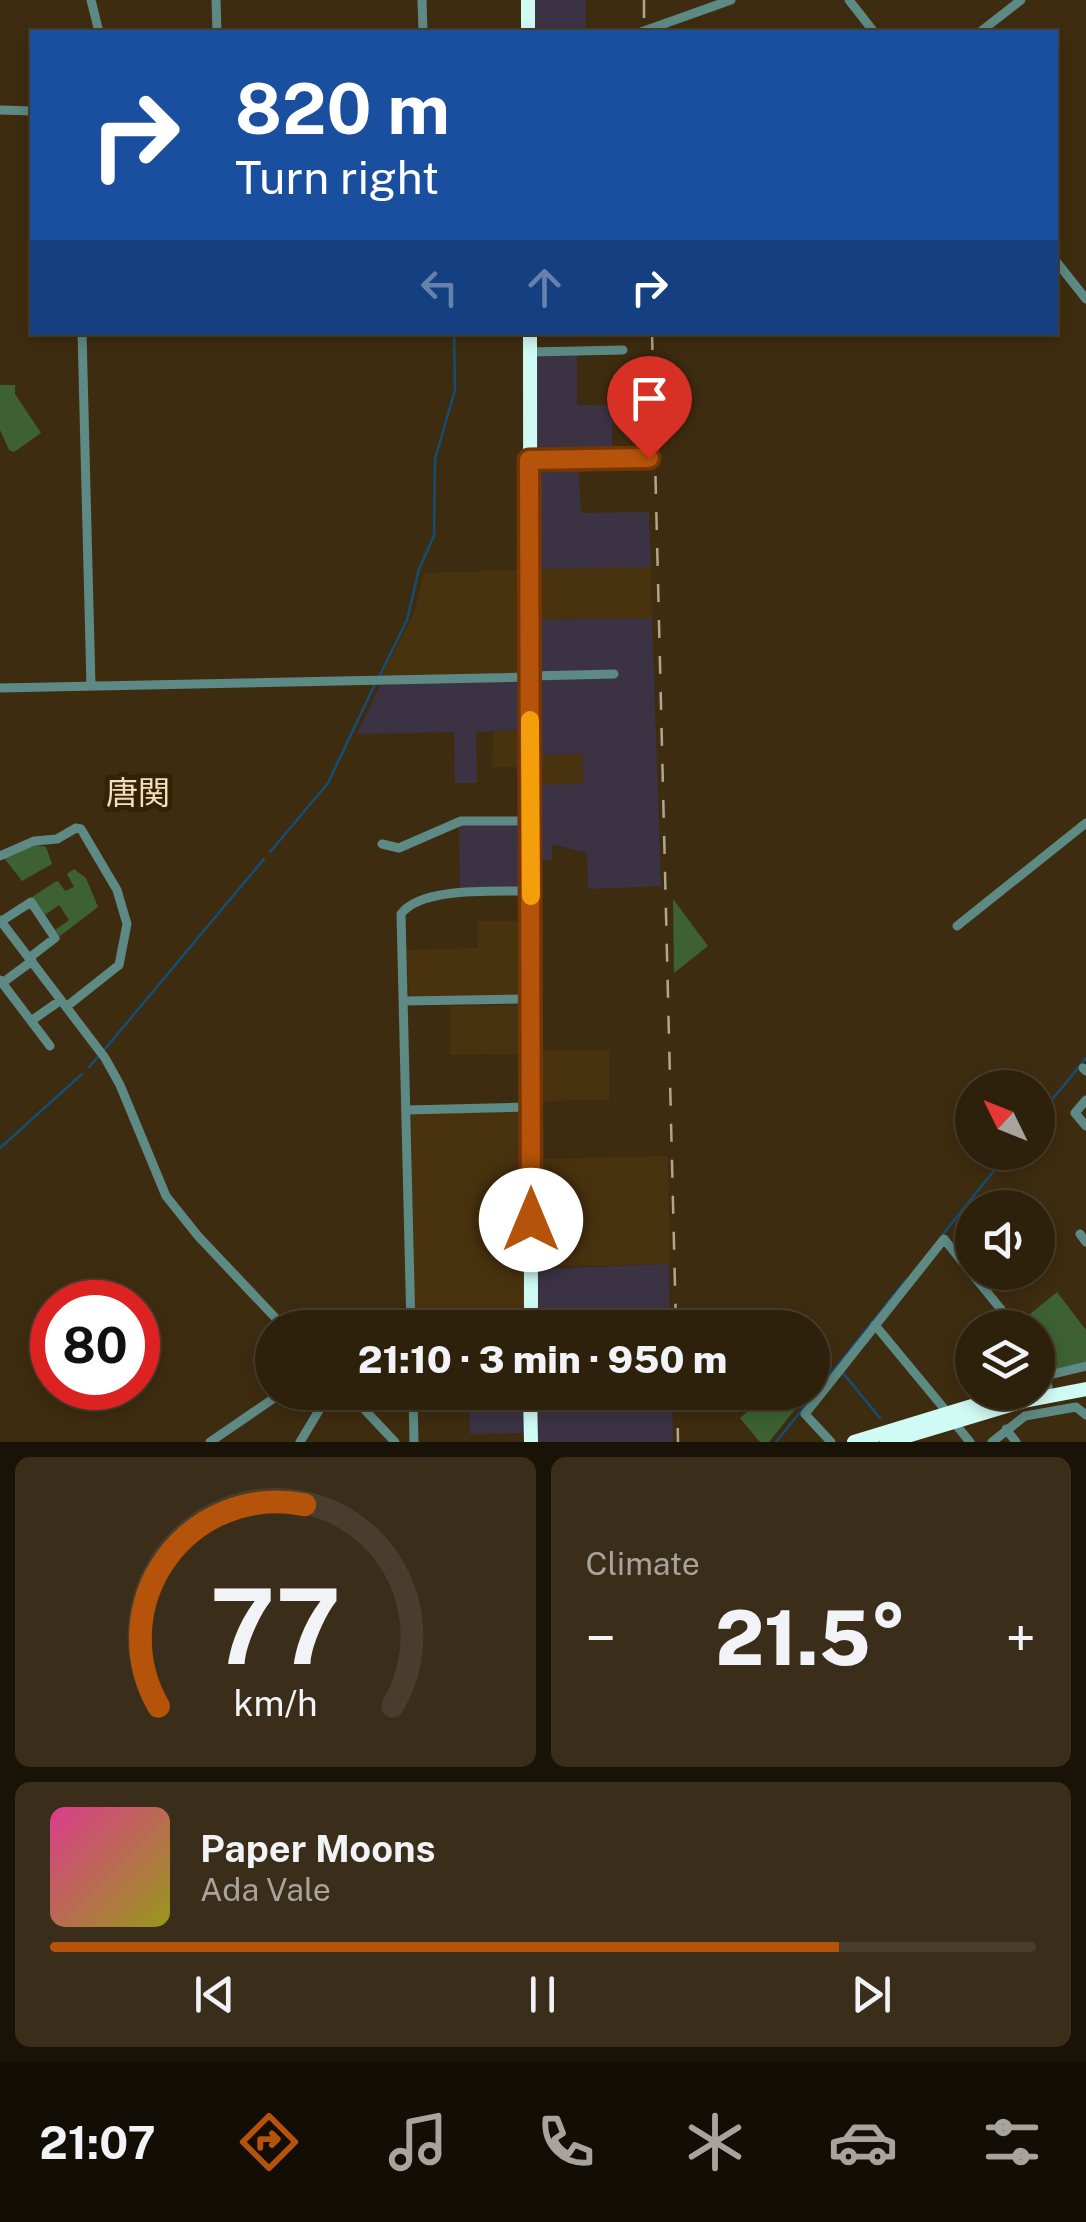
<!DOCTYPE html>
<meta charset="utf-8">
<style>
:root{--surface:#2e210c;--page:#3a2e1a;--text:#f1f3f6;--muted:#a7a39d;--line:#493e2d;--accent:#b45309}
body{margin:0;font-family:"Public Sans","Noto Sans JP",sans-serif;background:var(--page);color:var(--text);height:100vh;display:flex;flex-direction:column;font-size:38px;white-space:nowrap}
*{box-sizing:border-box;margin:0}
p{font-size:32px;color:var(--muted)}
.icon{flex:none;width:55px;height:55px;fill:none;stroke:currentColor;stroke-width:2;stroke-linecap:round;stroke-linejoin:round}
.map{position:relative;height:1442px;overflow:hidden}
.side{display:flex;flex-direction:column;gap:15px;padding:15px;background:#191207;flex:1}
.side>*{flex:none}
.guide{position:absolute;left:30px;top:30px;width:1028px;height:305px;border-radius:0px;box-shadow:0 5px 15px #0003,0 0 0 2px var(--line);background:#1a4fa0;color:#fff;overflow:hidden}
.needle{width:65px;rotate:313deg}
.tools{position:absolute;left:955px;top:1070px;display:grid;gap:20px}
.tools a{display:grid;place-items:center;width:100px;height:100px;border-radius:50%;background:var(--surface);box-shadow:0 5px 15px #0003,0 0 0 2px var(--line);font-size:50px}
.speed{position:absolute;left:30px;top:1280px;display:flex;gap:20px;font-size:50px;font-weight:700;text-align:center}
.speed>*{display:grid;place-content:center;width:130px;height:130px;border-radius:50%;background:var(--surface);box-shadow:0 5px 15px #0003,0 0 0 2px var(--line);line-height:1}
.speed .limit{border:15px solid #d22;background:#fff;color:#111}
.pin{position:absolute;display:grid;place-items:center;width:85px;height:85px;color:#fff;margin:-102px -42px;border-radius:50% 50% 50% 0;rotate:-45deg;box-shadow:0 0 10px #0007}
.pin .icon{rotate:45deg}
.me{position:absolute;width:110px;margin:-55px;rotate:0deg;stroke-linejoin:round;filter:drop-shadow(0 0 8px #0008)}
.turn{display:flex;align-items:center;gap:35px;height:210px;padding:0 40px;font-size:45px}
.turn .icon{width:130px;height:130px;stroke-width:2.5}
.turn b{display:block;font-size:70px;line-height:85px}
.lanes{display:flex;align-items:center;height:95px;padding:0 40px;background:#0003;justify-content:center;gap:50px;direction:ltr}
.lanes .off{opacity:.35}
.big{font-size:75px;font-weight:800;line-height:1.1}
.side .card{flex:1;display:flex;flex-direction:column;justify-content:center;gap:15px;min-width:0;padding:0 35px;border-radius:15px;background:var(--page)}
.side .dial{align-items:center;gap:0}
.dial svg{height:260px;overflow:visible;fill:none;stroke:var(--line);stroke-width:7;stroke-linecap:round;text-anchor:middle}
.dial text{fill:var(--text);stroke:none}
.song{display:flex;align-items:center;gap:30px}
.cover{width:120px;height:120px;border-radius:15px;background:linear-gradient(135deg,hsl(330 70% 55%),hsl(60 70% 35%))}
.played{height:10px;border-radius:5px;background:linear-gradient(90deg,var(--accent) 80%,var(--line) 80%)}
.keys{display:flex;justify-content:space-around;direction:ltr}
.heat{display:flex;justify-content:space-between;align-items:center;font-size:55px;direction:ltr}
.side .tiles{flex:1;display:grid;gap:15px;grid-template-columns:1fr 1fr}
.card:last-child{grid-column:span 2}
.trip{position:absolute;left:255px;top:1310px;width:575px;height:100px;border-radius:50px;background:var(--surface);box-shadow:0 5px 15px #0003,0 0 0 2px var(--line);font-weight:800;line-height:100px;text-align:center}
.dock{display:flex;height:160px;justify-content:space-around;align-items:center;background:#120d05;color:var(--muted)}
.dock .icon{width:70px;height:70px}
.dock .on{color:var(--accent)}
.dock b{font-size:45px;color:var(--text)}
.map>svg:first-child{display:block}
</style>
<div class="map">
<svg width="1086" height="1442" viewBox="0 0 1086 1442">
<rect width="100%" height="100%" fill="#3e2c10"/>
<path fill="#49320e" d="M 651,567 L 652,618 L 536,620 L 536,569 Z
M 522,570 L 524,673 L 381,676 L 414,614 L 424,573 Z
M 524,730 L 525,767 L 492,767 L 493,731 Z
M 583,753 L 584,784 L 539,785 L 538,755 Z
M 477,921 L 523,921 L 523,995 L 409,998 L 407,950 L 478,948 Z
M 522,1005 L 522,1054 L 450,1055 L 450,1006 Z
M 609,1050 L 609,1100 L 541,1101 L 541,1051 Z
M 523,1110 L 527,1319 L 415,1322 L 411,1113 Z
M 668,1156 L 670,1264 L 556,1266 L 555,1217 L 537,1217 L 536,1159 Z"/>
<path fill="#3b3344" d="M 535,0 L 586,0 L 586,32 L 535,32 Z
M 577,354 L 577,405 L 612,405 L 612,456 L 537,457 L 537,355 Z
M 578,462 L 581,513 L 649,512 L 651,567 L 536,569 L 538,463 Z
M 652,618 L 661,886 L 588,889 L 587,853 L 552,844 L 552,860 L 538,860 L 539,785 L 584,783 L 582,754 L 538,755 L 536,620 Z
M 524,678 L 524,730 L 476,732 L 477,783 L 455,783 L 454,732 L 357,734 L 381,683 Z
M 459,824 L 524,824 L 525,891 L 460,892 Z
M 669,1264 L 670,1327 L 537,1327 L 537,1269 Z
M 469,1393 L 528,1393 L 528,1433 L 470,1434 Z
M 537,1393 L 672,1393 L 673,1442 L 537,1442 Z"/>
<path fill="#3d6133" d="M 0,385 L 15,385 L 15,394 L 41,433 L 14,452 L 9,450 L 0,430 Z
M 33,844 L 46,847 L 52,864 L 22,881 L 4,858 Z
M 74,869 L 86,878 L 98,907 L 60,936 L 55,930 L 69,920 L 59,905 L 45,915 L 32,897 L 55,882 L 58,881 L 65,891 L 74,887 L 67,874 Z
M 673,899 L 708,946 L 674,973 Z
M 1057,1292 L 1086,1330 L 1086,1363 L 1048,1374 L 1038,1349 L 1038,1328 L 1020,1327 L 1018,1324 Z
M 772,1392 L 786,1393 L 797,1407 L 769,1442 L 760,1442 L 740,1418 Z"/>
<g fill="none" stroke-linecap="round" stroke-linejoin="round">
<path stroke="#134e77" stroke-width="2.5" d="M 379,677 L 407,620 L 419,569 L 434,536 L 435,459 L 455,390 L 454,332
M 270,852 L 328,783 L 375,684
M 104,1050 L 264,859
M 89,1067 L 99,1056
M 1038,1117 L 1086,1058
M 0,1148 L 82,1074
M 943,1234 L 1009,1152
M 843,1373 L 880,1418
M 776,1442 L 906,1280"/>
<path stroke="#5d8a84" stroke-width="9" d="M 91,0 L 99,32
M 216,0 L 217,32
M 422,0 L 423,32
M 849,0 L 874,32
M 641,32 L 731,0
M 980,32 L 1021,0
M 0,110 L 32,111
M 1055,260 L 1086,299
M 82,332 L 91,686
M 530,352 L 623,350
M 529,460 L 649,457
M 531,676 L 614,674
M 0,688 L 531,677
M 382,844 L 399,848 L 461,821 L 530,821
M 0,856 L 34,841 L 57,839 L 76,828 L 81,829 L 117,890 L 127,924 L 119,965 L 66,1007
M 0,920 L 105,1058 L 120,1085 L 166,1196 L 198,1236 L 285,1328
M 0,922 L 31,902 L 55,938 L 29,958
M 957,926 L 1086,823
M 0,980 L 50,1046
M 2,983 L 32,961
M 404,1001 L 531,999
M 31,1021 L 61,1000
M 1083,1068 L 1086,1071
M 1086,1100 L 1075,1113 L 1086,1126
M 407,1110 L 531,1107
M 1080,1234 L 1086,1242
M 411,1324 L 531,1320
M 875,1325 L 947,1412
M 411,1328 L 401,914 C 421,886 499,892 531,891
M 1038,1354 L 1048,1387
M 1045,1376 L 1086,1366
M 348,1392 L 395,1442
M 413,1392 L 414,1442
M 953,1421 L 970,1442
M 1006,1429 L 1016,1442
M 210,1442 L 283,1392
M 300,1442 L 330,1392
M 831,1442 L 805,1414 L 944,1239 L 1016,1328
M 992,1442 L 1025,1416 L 1076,1407 L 1086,1415"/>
<path stroke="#d0fbf4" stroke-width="14" d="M 528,32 L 528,0
M 530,332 L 531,1328
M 530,1392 L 531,1442
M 854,1442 L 1018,1392
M 887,1442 L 1024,1401 L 1086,1389"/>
<path stroke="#b2a491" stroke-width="2.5" stroke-dasharray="18 18" stroke-linecap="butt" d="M 644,0 L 644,32
M 652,332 L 676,1328
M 677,1392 L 678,1442"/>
</g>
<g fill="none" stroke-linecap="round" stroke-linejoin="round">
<defs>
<path id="route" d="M 531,1220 L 529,460 L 649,458"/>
</defs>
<use href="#route" stroke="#753606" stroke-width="25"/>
<use href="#route" stroke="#b45309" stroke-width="18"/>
<path stroke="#f59e0b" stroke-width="18" d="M 530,720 L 531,896"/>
</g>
<g text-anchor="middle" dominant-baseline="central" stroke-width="10" stroke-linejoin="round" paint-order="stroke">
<g font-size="32" fill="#f5ddbd" stroke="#342206">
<text x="138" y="792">唐関</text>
</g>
</g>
</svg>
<div class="tools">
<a><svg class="needle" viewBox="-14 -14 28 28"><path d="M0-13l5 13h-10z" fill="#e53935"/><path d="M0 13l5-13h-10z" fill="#a7a39d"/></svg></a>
<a><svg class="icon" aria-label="sound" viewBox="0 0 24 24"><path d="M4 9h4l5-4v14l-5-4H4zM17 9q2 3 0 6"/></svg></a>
<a><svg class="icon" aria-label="layers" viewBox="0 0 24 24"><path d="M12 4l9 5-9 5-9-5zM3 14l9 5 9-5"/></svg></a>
</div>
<div class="speed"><div class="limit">80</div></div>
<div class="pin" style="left:649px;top:458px;background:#d93025"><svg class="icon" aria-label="arrive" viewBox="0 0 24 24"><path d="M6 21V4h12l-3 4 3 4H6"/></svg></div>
<svg class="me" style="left:531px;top:1220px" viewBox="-20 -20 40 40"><circle r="19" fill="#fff"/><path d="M0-13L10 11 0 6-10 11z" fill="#b45309"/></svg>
<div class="trip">21:10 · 3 min · 950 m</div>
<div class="guide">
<div class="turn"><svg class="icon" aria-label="right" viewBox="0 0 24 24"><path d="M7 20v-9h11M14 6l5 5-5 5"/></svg><div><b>820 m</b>Turn right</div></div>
<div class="lanes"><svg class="icon off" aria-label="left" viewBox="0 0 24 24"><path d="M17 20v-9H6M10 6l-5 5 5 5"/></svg><svg class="icon off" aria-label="ahead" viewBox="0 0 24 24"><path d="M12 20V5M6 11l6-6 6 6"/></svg><svg class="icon" aria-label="right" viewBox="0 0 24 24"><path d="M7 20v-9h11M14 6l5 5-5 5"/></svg></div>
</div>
</div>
<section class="side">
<div class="tiles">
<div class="card dial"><svg viewBox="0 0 100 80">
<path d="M14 69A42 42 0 1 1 86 69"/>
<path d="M14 69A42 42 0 0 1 59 7" stroke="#b45309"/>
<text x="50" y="56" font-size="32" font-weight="700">77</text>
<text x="50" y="72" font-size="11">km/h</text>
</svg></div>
<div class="card"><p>Climate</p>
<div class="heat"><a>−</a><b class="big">21.5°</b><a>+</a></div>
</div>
<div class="card">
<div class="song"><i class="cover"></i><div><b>Paper Moons</b><p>Ada Vale</p></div></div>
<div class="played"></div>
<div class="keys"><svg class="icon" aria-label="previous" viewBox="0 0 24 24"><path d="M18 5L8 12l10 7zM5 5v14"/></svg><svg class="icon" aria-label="pause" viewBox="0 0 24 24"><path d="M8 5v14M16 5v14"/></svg><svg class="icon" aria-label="next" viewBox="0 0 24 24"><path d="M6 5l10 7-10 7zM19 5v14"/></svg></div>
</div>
</div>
</section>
<nav class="dock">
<b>21:07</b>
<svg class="icon on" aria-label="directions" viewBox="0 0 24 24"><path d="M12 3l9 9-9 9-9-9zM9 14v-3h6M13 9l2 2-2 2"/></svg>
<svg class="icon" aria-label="music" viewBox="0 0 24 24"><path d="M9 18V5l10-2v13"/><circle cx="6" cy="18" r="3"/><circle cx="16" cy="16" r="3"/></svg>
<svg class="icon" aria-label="phone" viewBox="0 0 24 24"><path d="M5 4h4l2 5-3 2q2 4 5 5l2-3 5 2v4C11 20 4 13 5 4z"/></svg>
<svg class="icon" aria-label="climate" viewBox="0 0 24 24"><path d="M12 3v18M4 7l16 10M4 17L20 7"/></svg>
<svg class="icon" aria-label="car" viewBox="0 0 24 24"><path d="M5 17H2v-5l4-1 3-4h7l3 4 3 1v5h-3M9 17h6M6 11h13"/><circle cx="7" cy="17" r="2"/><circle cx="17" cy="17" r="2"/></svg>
<svg class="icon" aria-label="filters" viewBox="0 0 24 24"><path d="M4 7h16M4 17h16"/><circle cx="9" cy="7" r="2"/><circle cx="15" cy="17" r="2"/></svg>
</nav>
